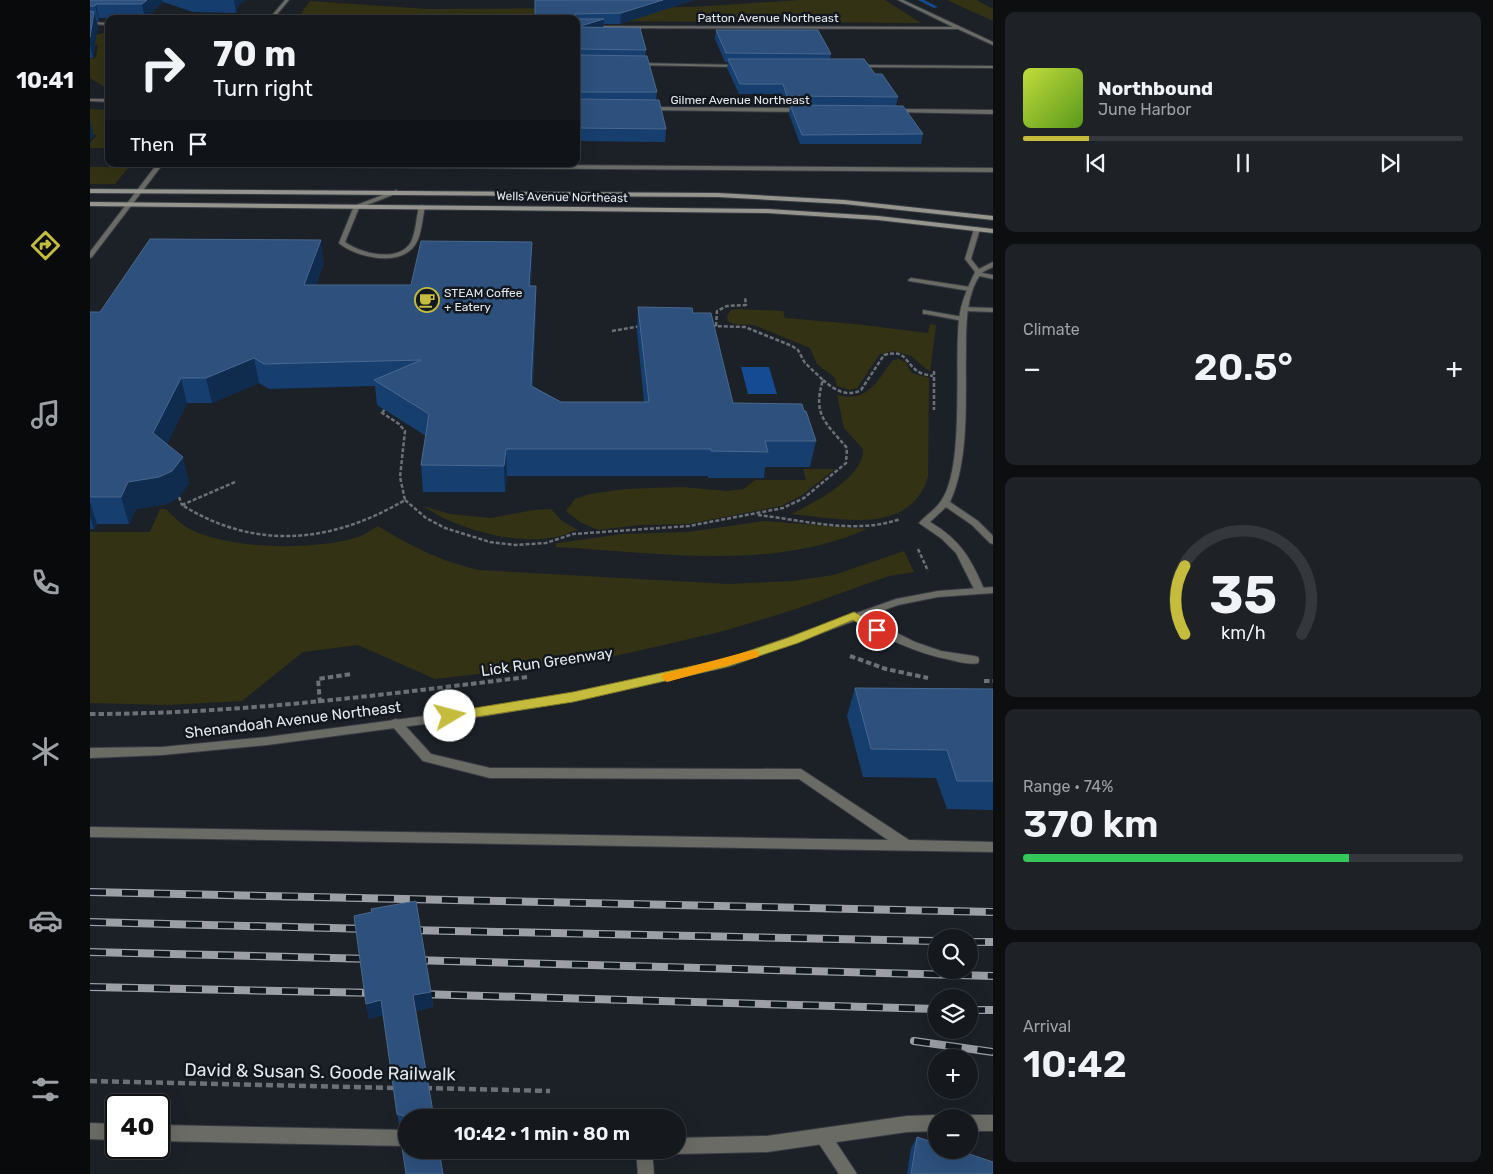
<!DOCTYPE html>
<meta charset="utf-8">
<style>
:root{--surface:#15191e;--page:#1e2227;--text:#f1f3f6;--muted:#9da0a4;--line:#34383c;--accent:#c5bc3d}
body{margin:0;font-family:Rubik,sans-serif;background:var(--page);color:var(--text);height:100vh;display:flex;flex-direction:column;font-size:19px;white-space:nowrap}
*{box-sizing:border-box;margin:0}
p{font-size:16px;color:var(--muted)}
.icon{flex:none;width:28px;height:28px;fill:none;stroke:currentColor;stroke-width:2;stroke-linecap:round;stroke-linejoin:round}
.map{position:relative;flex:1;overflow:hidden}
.details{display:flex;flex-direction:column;gap:12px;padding:12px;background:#0c0e10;width:500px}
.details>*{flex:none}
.banner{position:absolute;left:15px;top:15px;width:475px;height:152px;border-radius:10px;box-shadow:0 5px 20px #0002,0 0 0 1px var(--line);background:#15191e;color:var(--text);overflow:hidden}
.tools{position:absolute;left:838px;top:929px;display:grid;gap:10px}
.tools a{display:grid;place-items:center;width:50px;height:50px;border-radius:50%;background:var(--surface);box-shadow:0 5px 20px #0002,0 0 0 1px var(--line);font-size:25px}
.speed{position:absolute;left:15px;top:1094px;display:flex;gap:10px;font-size:25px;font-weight:700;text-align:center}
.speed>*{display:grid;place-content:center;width:65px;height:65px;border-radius:50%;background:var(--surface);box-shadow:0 5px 20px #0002,0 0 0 1px var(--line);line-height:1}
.speed .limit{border:2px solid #111;border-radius:8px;background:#fff;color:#111}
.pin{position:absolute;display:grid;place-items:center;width:42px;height:42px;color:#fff;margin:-21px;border:2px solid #fff;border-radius:50%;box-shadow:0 1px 5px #0007}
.me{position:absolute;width:55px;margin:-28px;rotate:82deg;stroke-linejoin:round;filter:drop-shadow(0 0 4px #0008)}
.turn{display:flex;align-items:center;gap:18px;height:105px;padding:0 25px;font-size:22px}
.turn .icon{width:65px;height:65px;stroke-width:2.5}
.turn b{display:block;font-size:35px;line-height:42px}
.then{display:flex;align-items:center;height:48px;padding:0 25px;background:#0003;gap:10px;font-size:19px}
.big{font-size:38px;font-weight:600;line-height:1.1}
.details .card{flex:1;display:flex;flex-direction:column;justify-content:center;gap:8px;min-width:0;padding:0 18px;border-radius:10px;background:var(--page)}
.details .dial{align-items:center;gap:0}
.dial svg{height:130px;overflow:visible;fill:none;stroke:var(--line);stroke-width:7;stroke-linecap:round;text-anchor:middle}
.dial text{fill:var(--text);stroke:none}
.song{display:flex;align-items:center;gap:15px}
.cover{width:60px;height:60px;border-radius:8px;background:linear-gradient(135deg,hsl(70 70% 55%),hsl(90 70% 35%))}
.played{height:5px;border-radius:2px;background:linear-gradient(90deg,var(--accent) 15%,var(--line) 15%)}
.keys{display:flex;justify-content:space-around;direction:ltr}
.heat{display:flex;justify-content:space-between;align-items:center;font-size:28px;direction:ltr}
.charge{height:8px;border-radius:4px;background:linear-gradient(90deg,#34c759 74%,var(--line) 0)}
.trip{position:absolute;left:308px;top:1109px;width:288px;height:50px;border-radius:25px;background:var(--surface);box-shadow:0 5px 20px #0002,0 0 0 1px var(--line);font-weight:600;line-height:50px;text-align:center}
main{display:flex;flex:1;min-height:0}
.menu{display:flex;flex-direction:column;width:90px;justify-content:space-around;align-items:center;background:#080a0c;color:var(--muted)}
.menu .icon{width:35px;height:35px}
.menu .current{color:var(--accent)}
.menu b{font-size:22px;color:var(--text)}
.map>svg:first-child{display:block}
</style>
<main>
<nav class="menu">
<b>10:41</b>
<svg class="icon current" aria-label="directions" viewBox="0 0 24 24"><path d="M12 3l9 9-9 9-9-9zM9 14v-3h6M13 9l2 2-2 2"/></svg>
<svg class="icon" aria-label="music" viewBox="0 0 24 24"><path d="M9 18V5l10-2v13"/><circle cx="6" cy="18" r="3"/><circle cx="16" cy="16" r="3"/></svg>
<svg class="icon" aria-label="phone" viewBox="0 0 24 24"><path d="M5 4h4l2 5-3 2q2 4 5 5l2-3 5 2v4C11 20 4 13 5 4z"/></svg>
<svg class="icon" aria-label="climate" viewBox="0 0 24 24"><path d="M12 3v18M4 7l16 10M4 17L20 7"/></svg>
<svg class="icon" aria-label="car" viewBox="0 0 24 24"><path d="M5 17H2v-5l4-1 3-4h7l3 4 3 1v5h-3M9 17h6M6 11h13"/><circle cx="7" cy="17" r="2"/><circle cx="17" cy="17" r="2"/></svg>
<svg class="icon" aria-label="filters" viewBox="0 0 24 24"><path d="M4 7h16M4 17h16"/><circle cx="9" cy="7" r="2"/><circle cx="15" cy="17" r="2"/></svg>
</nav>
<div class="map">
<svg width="903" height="1174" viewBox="0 0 903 1174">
<rect width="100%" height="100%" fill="#1c2128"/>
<path fill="#343214" d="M 709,0 L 795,0 L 831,23 L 486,21 L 486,19 L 207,19 L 220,1 L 338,9 L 603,7 Z
M 857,0 L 886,0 L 903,9 L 903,21 Z
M 19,32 L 19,90 L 0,78 L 0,59 L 6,58 L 8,45 L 0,45 L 0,36 Z
M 0,109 L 19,110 L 19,148 L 0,148 L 0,143 L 7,135 L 0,135 Z
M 0,167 L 39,167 L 25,184 L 0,184 Z
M 646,309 L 693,311 L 695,318 L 765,324 L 838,333 L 840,324 L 846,325 L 840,372 L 821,356 L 804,351 L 790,354 L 767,388 L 760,390 L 747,386 L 745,378 L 727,364 L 720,348 L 664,325 L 643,324 L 638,321 L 637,316 L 640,311 Z
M 808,359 L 815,362 L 822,373 L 839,378 L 838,477 C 819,537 749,518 701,514 C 724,503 774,478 773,449 L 754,428 L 747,395 C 778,403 786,382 803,360 Z
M 713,469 L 745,469 L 711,496 L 691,506 L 598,524 L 550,525 L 508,530 L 490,522 L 476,511 L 485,499 L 500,494 L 535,489 L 592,487 L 637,491 L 654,489 L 665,480 L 716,480 Z
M 333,506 L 360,514 L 401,518 L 444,510 L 461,509 L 472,521 L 488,530 C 481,531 476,535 470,536 C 429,547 366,529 333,506 Z
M 70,509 L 76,509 C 82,515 89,522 96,527 C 135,550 225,551 268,537 C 275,535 282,529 288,526 C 320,546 351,561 388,570 L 638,584 L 703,581 L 744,575 L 814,551 L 824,572 L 799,576 L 706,609 L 634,631 L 508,660 L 345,679 L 268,645 L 213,652 L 152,701 L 78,705 L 0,703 L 0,532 L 60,532 Z
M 674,521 L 777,529 C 681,572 567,552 465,547 L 468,543 L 532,534 L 598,532 Z"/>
<path fill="#154b92" d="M 651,367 L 679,367 L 687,394 L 658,394 Z"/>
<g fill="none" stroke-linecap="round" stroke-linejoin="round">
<path fill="#154b92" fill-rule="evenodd" d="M 828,0 L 834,0 L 848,7 L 844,8 Z"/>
<defs>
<path id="service" d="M 545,63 L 650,65 L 652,66 L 650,67 L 547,65 Z
M 765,65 L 903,66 L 903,68 L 767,67 Z
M 101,164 L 295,164 L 903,168 L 903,172 L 104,166 Z
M 306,190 L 308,191 L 308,193 L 269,208 L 255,242 C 271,254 309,263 321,242 C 326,232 326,218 329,207 L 332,205 L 335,207 C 332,219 332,235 325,245 C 310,267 268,258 250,244 L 249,243 L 264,206 Z
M 887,272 L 903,275 L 903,279 L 885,275 L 885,273 Z
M 821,278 L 880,287 L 883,289 L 880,291 L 819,281 L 818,280 Z
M 871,307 L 903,308 L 903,312 L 874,311 L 871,311 Z
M 833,310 L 873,317 L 877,319 L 873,321 L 836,314 L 833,314 Z
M 764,612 L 825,642 L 851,651 L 884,656 L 888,657 L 889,660 L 888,663 C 880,665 869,662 861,660 C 824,653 792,637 760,617 L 759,615 Z
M 306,719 L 310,720 L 341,754 L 400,768 L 711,769 L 819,840 L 903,842 L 903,852 L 0,837 L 0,827 L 798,840 L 709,779 L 400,778 L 333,761 L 302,726 L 300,723 L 302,720 Z
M 732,1128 L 738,1130 L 767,1174 L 749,1174 L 724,1136 L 726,1130 Z"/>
<path id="minor" d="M 195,0 L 199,0 L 183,19 L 179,19 Z
M 808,0 L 813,0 L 903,42 L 903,45 L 868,29 L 486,28 L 486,26 L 863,27 Z
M 0,22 L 19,23 L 19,25 L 0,24 Z
M 0,99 L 19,99 L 19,102 L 0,101 Z
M 557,107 L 713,108 L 716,110 L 713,112 L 555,110 Z
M 805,109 L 903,110 L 903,114 L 803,112 Z
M 67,164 L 73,164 L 2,257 L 0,258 L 0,252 Z
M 887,227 L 890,229 L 881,259 L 889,269 L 903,262 L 903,267 C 899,269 893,271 890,275 C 876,296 876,325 876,350 C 875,397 880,459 860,502 L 888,521 L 903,536 L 903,544 L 900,543 L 882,525 L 856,507 L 840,522 C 871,540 881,559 895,591 L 890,594 L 885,591 L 866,553 L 852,539 L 829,523 C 836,515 845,510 851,501 C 875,468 864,363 869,319 C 871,302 878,287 885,272 L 875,259 L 884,229 Z
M 846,1115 L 852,1118 L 846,1118 L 846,1131 L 817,1132 L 677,1152 L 586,1154 L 580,1150 L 586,1150 L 586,1138 L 677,1136 L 817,1116 Z
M 879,1115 L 903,1115 L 903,1131 L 879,1131 L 879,1118 L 873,1118 Z
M 0,1123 L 26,1124 L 26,1140 L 0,1139 Z
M 69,1125 L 316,1130 L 316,1146 L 69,1141 Z
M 546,1150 L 562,1150 L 564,1174 L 548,1174 Z"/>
<path id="tertiary" d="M 903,587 L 903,593 L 848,597 L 808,605 L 641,666 L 483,701 L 395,716 L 177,745 L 72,755 L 0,758 L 0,748 L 72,747 L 177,737 L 395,708 L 483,693 L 635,660 L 806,599 L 848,591 Z"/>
<path id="secondary" d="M 0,189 L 628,193 L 754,200 L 903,216 L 903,220 L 754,204 L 628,197 L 0,193 Z
M 0,202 L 677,209 L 788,216 L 903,229 L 903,233 L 788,220 L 677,213 L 0,206 Z"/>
</defs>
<use href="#service" stroke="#383d44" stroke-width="2"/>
<use href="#minor" stroke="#383d44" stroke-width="2"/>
<use href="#tertiary" stroke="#383d44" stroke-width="2"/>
<use href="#secondary" stroke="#383d44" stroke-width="2"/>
<path stroke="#6c7077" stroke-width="2.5" stroke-dasharray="4 2" stroke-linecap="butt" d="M 626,326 L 627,311 L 637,306 L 656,305 L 655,297
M 522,331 L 551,326
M 844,371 L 844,410
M 733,380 C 743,389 757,398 771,390 L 794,355 C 816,349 814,361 827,371 C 831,374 838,375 843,376
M 145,482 L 92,505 C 166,551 242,543 315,500 L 310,477 L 315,431 L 309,424 L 291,412 L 295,410
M 89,497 L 92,505
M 315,500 L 336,518 L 355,528 L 400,542 L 425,545 L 456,543 L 483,534 L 599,526 L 693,508 L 714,498 L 756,463 L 757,448 C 736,423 722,415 733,380 L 715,363 L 708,350 L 702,346 L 655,327 L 622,326
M 668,515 C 713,520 766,535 810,519
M 828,549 L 838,571"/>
<path stroke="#6c7077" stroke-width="4" stroke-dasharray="5.5 3" stroke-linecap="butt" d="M 760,656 L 796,669 L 838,678
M 894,681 L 903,681
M 230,703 L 228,679 L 262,674
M 0,714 C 147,714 291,695 437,677"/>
<path stroke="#6c7077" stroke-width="4.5" stroke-dasharray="7 4" stroke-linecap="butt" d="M 0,1081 L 307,1088
M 335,1088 L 460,1091"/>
<use href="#service" fill="#6b6b66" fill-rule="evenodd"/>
<use href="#minor" fill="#6b6b66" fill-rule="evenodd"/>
<use href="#tertiary" fill="#6b6b66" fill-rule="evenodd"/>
<use href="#secondary" fill="#95958d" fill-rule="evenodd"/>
<defs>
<path id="rail" d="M 0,892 L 903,912
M 0,922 L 280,929
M 317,930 L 846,941
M 879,942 L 903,942
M 0,952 L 282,959
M 322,960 L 903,976
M 0,987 L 289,993
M 329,994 L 846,1009
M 879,1010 L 903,1010
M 824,1041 L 903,1052"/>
</defs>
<use href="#rail" stroke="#9ca0a6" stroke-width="8"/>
<use href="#rail" stroke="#12181f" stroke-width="5.5" stroke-dasharray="16" stroke-linecap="butt"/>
</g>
<path fill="#163e6f" d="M 0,0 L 155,0 L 148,6 L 146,13 L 103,12 L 73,2 L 55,19 L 9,18 L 9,21 L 7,21 L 8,26 L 3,58 L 0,58 Z
M 604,0 L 530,24 L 513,24 L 513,28 L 556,50 L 555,56 L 567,92 L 566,100 L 576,129 L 575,142 L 486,141 L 486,19 L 445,19 Z
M 626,30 L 741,54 L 740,59 L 785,74 L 808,97 L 806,106 L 833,134 L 831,144 L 710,144 L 699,114 L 700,106 L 696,106 L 692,94 L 649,94 L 637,68 L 638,62 L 635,62 L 625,39 Z
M 442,242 L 442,264 L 441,286 L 446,286 L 446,309 L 443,386 L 471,402 L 554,402 L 547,331 L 548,307 L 603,313 L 643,403 L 714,411 L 726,441 L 720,467 L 675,467 L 674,478 L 618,478 L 618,476 L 417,476 L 415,492 L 333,492 L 331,465 L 336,436 L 287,405 L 285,386 L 179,389 L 169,383 L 122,403 L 97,403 L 77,444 L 99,483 L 89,497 L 77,504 L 46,509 L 39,524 L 7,524 L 4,529 L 0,529 L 0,312 L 10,312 L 234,263 L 226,285 L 321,285 Z
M 765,688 L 903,689 L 903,810 L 857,809 L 846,778 L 773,777 L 757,716 Z
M 341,992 L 343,1007 L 326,1011 L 315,1132 L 315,1129 L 310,1128 L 307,1114 L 293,1015 L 279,1019 L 276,1004 Z
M 827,1137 L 903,1174 L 817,1174 L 821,1148 Z"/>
<path fill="#0f2b4d" d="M 57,0 L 73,0 L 73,2 L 55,19 L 52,4 Z
M 144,0 L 155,0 L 148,6 L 146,13 Z
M 573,0 L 604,0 L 530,24 L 531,13 Z
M 6,4 L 9,18 L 9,21 L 5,6 Z
M 4,12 L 8,26 L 3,58 L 0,45 L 0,37 Z
M 514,19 L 513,30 L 487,27 Z
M 0,120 L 4,136 L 0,140 Z
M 231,240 L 234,263 L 217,308 L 214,285 Z
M 442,242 L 442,264 L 439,309 L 439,286 Z
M 446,286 L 446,309 L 441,411 L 441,386 Z
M 164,358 L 169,383 L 122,403 L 116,378 Z
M 91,378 L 97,403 L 70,459 L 63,433 Z
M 416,449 L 417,476 L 415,492 L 414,466 Z
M 93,457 L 99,483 L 89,497 L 77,504 L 46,509 L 39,524 L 31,497 L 38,482 Z
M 0,502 L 7,524 L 4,529 L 0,517 Z
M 341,992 L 343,1007 L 325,1011 L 323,995 Z
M 291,1000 L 294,1015 L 279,1019 L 276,1004 Z"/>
<path fill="#2d507d" stroke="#49688e" d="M 0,0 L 57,0 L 52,4 L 6,4 L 5,6 L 0,6 Z
M 445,0 L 573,0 L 531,13 L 485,14 L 486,19 L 445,19 Z
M 0,11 L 4,12 L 0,37 Z
M 486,19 L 514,19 L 487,27 L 550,28 L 556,50 L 486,49 Z
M 626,30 L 728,30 L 741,54 L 636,53 Z
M 486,55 L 557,56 L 567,92 L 486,92 Z
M 638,59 L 774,59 L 785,74 L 792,74 L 808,97 L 697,96 L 693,84 L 650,84 Z
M 486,99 L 569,100 L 576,129 L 486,128 Z
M 700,105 L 813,106 L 833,134 L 712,135 Z
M 60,239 L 231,240 L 214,285 L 321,285 L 331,241 L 442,242 L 439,286 L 446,286 L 441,386 L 471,402 L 559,402 L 548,307 L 602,308 L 603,313 L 621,313 L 643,403 L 712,404 L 714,411 L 716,411 L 726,441 L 675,441 L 678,452 L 621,451 L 621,449 L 416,449 L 414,466 L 331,465 L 339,414 L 284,380 L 331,360 L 174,364 L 164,358 L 116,378 L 91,378 L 63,433 L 93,457 L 82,471 L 69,477 L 38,482 L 31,497 L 0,497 L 0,312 L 10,312 Z
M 765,688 L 903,689 L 903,781 L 867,781 L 857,750 L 781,749 Z
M 326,901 L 341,992 L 323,995 L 344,1118 L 316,1118 L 316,1150 L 349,1150 L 353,1174 L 316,1174 L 310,1134 L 315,1132 L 315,1116 L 307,1114 L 291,1000 L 276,1004 L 264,916 L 282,912 L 281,909 Z
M 827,1137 L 846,1143 L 846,1150 L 867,1150 L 903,1162 L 903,1174 L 821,1174 Z"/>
<path fill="#c5bc3d" stroke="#807a28" d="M 764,612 L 791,627 L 791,632 L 783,632 L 763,620 L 708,643 L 636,667 L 483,702 L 360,721 L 353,716 L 360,712 L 483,692 L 635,659 L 700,637 Z"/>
<path fill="#f59e0b" d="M 663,650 L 668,651 L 669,654 L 668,657 L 577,682 L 571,677 L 573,674 Z"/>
<defs>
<symbol id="cafe-ring" viewBox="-11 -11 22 22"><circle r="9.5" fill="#12181f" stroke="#c5bc3d" stroke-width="1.5"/><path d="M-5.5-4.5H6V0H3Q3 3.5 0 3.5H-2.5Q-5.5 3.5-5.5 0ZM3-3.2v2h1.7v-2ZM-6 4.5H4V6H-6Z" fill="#c5bc3d"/></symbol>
</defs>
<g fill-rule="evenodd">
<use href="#cafe-ring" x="323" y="286" width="28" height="28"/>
</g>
<g text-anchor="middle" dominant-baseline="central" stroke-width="5" stroke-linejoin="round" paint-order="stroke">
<g font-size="12" fill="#e4e8ed" stroke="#12181f">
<text x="678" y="18">Patton Avenue Northeast</text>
<text x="650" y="100">Gilmer Avenue Northeast</text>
<text transform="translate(472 197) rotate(1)">Wells Avenue Northeast</text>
</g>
<g font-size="12" fill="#e4e8ed" stroke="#12181f" text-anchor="start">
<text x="354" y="293">STEAM Coffee<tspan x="354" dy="14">+ Eatery</tspan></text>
</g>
<g font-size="15" fill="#e4e8ed" stroke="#12181f">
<text transform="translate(457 662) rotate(-8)">Lick Run Greenway</text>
<text transform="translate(203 720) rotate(-7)">Shenandoah Avenue Northeast</text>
</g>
<g font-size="18" fill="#e4e8ed" stroke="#12181f">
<text transform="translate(230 1072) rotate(1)">David &amp; Susan S. Goode Railwalk</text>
</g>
</g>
</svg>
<div class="tools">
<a><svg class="icon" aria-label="search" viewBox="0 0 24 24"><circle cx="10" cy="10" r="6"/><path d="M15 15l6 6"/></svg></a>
<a><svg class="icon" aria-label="layers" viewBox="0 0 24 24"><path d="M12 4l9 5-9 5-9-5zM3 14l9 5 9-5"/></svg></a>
<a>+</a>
<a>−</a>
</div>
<div class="speed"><div class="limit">40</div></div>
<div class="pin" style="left:787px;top:630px;background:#d93025"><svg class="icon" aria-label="arrive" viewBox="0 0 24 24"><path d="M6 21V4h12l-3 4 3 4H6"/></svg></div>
<svg class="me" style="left:360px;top:716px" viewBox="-20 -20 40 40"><circle r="19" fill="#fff"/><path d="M0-13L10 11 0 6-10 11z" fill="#c5bc3d"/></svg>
<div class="trip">10:42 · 1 min · 80 m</div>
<div class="banner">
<div class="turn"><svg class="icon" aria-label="right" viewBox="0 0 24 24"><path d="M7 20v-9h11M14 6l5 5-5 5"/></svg><div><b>70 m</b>Turn right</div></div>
<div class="then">Then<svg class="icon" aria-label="arrive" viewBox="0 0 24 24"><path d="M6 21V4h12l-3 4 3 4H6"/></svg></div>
</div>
</div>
<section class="details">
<div class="card">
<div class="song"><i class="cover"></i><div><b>Northbound</b><p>June Harbor</p></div></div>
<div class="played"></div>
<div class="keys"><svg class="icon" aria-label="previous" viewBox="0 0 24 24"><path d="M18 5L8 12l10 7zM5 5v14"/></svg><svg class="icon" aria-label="pause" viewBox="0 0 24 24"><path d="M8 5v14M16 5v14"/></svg><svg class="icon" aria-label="next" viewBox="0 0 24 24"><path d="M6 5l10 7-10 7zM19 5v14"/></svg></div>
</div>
<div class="card"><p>Climate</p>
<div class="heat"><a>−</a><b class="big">20.5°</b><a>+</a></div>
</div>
<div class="card dial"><svg viewBox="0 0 100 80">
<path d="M14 69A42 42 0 1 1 86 69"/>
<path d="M14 69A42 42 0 0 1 14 27" stroke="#c5bc3d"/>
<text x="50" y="56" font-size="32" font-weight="700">35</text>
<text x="50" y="72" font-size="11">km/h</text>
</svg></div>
<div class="card"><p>Range · 74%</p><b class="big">370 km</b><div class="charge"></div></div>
<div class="card"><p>Arrival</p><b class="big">10:42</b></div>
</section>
</main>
